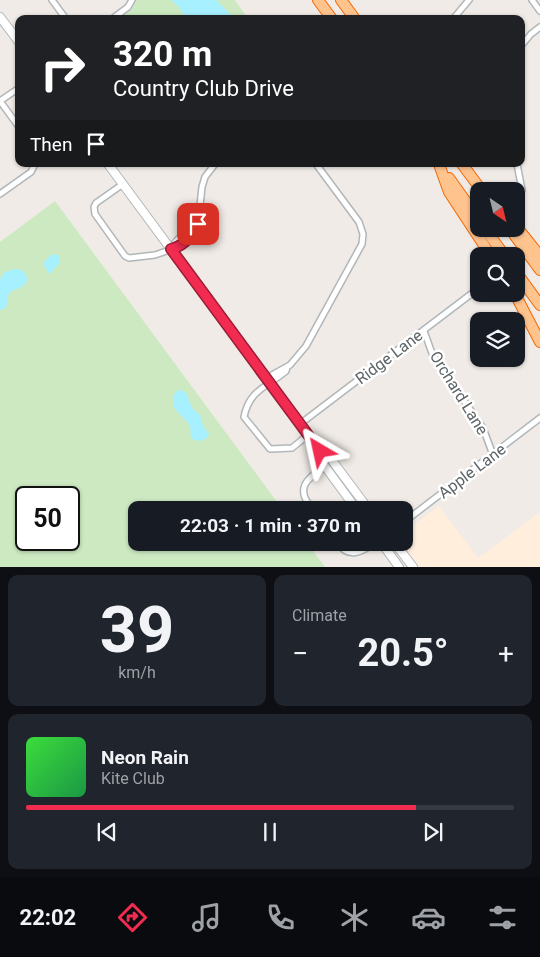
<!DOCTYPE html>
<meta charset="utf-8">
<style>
:root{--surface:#171b24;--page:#20242c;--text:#f1f3f6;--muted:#9ea1a6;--line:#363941;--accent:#f22b51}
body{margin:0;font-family:Roboto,sans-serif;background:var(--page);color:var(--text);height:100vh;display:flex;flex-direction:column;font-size:19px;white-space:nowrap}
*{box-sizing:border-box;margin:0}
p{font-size:16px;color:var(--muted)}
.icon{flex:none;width:28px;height:28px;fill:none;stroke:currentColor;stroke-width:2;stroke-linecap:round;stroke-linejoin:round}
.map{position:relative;height:567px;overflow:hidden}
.panel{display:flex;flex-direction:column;gap:8px;padding:8px;background:#0d0f14;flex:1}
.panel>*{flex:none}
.top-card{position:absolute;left:15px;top:15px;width:510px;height:152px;border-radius:10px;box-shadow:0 1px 4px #0004;background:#202124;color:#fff;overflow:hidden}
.needle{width:32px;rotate:145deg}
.buttons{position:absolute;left:470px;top:182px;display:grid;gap:10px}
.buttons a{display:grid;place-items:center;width:55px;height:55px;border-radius:10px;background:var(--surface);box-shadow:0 1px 4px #0004;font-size:25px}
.speed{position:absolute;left:15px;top:486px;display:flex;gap:10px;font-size:25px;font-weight:700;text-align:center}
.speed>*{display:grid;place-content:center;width:65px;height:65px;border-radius:50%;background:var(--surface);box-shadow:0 1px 4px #0004;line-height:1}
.speed .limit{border:2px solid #111;border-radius:8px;background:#fff;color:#111}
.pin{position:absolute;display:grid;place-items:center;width:42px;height:42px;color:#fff;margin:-21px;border-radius:10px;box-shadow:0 2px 8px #0006}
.me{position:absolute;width:55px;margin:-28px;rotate:324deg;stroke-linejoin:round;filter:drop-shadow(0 0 4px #0008)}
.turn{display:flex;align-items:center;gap:18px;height:105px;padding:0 15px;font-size:22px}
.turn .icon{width:65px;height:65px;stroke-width:2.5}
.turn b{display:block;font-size:35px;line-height:42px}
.then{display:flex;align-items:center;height:48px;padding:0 15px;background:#0003;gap:10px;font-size:19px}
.big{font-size:38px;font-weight:700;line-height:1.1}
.panel .widget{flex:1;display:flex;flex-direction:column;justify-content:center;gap:8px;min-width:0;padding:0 18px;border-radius:10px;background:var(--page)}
.panel .dial{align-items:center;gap:0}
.dial b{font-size:65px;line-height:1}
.song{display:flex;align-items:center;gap:15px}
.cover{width:60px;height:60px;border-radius:8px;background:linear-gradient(135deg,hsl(120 70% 55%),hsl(140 70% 35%))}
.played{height:5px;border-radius:2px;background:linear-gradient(90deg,var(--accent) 80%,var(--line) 80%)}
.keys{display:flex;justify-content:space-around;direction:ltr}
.heat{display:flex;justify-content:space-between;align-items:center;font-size:28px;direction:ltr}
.panel .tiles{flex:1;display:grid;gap:8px;grid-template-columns:1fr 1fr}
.widget:last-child{grid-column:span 2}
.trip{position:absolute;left:128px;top:501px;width:285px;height:50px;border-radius:10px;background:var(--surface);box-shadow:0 1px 4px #0004;font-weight:700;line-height:50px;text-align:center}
.tabs{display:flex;height:80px;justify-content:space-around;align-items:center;background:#090b0e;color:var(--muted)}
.tabs .icon{width:35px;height:35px}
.tabs .active{color:var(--accent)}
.tabs b{font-size:22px;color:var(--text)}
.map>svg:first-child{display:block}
</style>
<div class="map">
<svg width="540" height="567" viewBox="0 0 540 567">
<rect width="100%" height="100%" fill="#f0ebe6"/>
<path fill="#ffeedc" d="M 439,506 L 478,558 L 540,512 L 540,567 L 417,567 L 399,543 L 404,542 L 404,532 Z"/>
<path fill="#cce9c2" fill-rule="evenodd" d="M 137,0 L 235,0 L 248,19 L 118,19 L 131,10 Z
M 55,201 L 283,510 L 136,510 L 136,542 L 307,543 L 325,567 L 0,567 L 0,242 ZM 26,498 L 69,498 L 69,540 L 26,540 Z"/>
<path fill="#a7f0ff" d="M 171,0 L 216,0 L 235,19 L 186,19 L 179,7 Z
M 55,254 L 59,256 L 60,263 L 49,274 L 43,263 L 51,255 Z
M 15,269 C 23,269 27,273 27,281 C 22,290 13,288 9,294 C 7,298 7,304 6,308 L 0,310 L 0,279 L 5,272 Z
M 178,390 L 184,391 L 187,395 L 192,408 L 200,415 L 203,426 L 209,434 C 207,441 196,443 191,438 L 190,425 L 174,408 L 173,396 Z"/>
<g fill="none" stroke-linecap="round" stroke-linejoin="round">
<defs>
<path id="street" d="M 52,0 L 66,19
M 532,0 L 540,11
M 112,19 L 128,7 L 132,0
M 453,19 L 469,0
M 521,46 L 531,34 L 540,27
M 0,101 L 19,127
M 0,101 L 19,88
M 517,164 L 522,190
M 123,184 L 96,203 L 94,207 L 95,214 L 125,256 L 129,258 L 155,255 L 178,247 L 188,240 L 198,224 L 202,187 L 205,177 L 215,164
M 0,194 L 31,172 L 35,164
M 171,249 C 174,242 181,234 190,235
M 424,331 L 433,356 L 483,428 L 493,455
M 287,367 L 286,371 C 267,387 249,390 244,417 L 270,449 L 292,448 L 308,435
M 269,383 L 272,375 L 290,365 L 306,346 L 362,244 L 363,234 L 359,222 L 316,164
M 300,424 L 479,288
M 314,510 C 293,489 307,479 325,466
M 404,522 L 540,418
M 337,542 C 349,561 363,551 377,542"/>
<path id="secondary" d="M 0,17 L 19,42
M 108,164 L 320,451 L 328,455 L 369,510
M 320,451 L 321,461 L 357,510
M 381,542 L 399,567
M 394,542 L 413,567"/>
<path id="highway" d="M 318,0 L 332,19
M 341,0 L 355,19
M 462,164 L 482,191
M 440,167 L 449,192 L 491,256
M 449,178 L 479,220
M 516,226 L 540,256
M 485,229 L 505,256
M 510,229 L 540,270
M 516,272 L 540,305
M 515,294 L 540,342"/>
</defs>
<use href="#street" stroke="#b1b6b9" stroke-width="8"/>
<use href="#secondary" stroke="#b2b8bb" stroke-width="10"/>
<use href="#highway" stroke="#f66700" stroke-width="12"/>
<use href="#street" stroke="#fff" stroke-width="5"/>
<use href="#secondary" stroke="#fff" stroke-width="8"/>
<use href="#highway" stroke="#ffc48e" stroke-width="10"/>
</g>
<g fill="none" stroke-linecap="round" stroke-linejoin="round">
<defs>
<path id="route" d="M 198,224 C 192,236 184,246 171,249 L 320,451"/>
</defs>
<use href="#route" stroke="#9d1c35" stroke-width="12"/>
<use href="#route" stroke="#f22b51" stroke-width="9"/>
</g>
<g text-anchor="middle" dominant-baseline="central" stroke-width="5" stroke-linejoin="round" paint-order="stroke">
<g font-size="16" fill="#5d6467" stroke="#fff">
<text transform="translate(389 357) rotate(-37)">Ridge Lane</text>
<text transform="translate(459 393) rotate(58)">Orchard Lane</text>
<text transform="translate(472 471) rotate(-37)">Apple Lane</text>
</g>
</g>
</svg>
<div class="buttons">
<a><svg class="needle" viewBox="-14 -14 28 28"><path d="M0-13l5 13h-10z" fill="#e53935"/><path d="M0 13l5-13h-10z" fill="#9ea1a6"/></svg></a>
<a><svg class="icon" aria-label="search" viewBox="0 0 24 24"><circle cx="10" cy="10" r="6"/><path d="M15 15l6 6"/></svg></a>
<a><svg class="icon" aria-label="layers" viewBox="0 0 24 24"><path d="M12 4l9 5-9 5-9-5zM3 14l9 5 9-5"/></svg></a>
</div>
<div class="speed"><div class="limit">50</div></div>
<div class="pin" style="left:198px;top:224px;background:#d93025"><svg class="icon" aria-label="arrive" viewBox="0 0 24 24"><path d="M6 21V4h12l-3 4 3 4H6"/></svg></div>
<svg class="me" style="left:320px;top:451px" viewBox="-20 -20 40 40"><path d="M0-17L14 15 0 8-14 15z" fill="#f22b51" stroke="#fff" stroke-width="4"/></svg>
<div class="trip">22:03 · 1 min · 370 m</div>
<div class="top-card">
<div class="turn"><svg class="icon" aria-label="right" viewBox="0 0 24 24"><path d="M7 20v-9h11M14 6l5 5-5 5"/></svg><div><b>320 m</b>Country Club Drive</div></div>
<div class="then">Then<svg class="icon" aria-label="arrive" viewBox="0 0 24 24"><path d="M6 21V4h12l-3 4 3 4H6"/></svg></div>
</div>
</div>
<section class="panel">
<div class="tiles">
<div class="widget dial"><b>39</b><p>km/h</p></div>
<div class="widget"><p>Climate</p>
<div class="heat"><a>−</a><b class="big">20.5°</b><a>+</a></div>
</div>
<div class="widget">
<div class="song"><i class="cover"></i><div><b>Neon Rain</b><p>Kite Club</p></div></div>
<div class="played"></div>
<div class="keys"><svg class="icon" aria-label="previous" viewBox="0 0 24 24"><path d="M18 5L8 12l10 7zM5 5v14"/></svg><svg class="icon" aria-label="pause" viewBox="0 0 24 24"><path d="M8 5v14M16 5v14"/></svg><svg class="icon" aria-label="next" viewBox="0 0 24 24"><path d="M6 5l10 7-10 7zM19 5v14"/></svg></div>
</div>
</div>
</section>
<nav class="tabs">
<b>22:02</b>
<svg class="icon active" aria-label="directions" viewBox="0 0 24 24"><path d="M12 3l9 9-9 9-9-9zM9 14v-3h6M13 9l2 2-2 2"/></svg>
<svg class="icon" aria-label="music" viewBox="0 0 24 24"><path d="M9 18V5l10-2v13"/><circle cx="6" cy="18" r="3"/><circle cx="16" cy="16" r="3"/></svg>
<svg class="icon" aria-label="phone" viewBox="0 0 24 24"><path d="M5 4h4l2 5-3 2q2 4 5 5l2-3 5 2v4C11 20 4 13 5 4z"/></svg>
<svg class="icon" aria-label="climate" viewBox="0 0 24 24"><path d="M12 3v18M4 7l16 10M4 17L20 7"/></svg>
<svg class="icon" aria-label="car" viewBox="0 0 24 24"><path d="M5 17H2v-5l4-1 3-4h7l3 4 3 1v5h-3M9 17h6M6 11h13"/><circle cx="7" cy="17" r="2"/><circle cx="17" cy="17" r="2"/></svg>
<svg class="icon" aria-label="filters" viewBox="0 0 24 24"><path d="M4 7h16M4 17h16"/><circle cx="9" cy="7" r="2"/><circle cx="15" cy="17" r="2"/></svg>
</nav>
